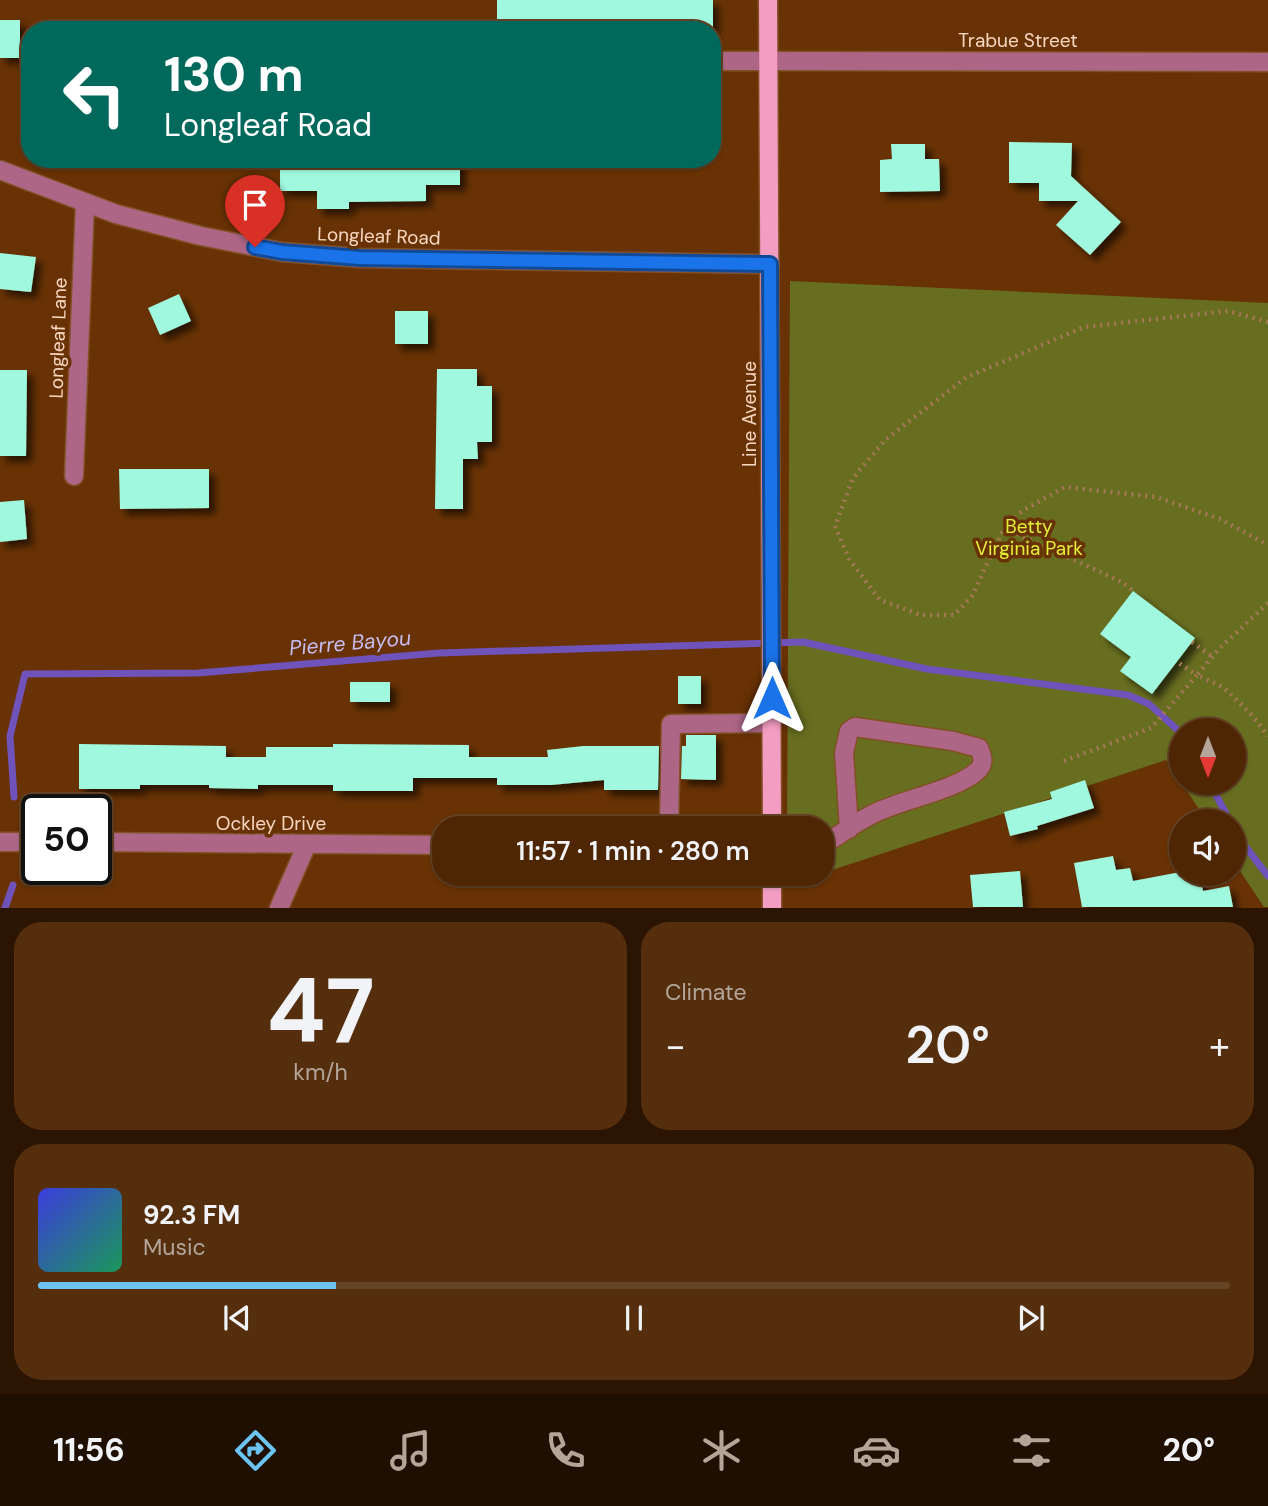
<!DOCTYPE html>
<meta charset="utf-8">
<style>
:root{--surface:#4e2603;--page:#552e0d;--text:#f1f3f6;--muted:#b3a59a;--line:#654325;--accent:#6ac3f1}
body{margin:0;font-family:"DM Sans",sans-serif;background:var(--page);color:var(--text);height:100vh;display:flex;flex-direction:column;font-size:26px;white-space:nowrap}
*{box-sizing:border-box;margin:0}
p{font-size:23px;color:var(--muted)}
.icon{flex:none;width:38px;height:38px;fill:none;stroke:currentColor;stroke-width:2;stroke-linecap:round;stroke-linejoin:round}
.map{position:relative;height:908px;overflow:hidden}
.panel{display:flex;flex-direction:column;gap:14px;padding:14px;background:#2b1502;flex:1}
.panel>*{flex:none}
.guide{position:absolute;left:21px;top:21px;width:700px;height:147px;border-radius:28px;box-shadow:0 2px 5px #0004,0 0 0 2px var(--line);background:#00695c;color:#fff;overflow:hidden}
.needle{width:46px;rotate:180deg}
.tools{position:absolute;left:1169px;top:718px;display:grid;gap:14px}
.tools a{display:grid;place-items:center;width:77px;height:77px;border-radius:50%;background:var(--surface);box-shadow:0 2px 5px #0004,0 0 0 2px var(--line);font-size:35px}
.speed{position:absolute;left:21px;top:794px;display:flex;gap:14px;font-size:35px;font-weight:700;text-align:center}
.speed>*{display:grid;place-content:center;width:91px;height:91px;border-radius:50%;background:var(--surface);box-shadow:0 2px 5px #0004,0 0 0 2px var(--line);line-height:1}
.speed .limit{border:4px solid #111;border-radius:10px;background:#fff;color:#111}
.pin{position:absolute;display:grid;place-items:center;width:60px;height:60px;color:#fff;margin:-72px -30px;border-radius:50% 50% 50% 0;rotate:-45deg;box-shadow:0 0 7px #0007}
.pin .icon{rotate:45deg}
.me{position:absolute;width:77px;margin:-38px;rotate:0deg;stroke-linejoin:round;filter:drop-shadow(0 0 5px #0008)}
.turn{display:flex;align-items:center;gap:24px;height:147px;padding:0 28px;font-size:32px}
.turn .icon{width:91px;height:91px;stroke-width:2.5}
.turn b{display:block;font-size:49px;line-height:60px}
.big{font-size:52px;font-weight:600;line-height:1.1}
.panel .card{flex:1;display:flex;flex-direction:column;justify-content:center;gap:10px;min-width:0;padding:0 24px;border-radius:28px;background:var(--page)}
.panel .dial{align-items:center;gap:0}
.dial b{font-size:91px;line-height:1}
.song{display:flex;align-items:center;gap:21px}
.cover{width:84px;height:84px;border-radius:10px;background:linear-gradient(135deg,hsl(240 70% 55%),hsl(150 70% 35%))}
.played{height:7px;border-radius:4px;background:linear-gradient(90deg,var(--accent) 25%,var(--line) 25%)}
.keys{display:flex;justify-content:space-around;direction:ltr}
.heat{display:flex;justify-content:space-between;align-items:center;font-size:38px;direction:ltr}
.panel .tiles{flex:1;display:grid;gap:14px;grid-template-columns:1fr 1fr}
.card:last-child{grid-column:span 2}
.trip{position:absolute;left:432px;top:816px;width:402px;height:70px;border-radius:28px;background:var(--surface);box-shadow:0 2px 5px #0004,0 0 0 2px var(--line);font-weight:600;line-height:70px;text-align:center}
.tab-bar{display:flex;height:112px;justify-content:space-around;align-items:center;background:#1f0f01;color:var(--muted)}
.tab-bar .icon{width:49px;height:49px}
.tab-bar .selected{color:var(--accent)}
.tab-bar b{font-size:32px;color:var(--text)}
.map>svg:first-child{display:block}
</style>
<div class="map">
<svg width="1268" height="908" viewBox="0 0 1268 908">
<defs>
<filter id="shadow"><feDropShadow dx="6" dy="6" stdDeviation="3.5" flood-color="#0009"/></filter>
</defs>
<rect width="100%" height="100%" fill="#683204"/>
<path fill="#686e20" d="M 790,281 L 1268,303 L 1268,907 L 1264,907 L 1234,862 L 1234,821 L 1207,821 L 1181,782 L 1234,782 L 1234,730 L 1181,730 L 1181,782 L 1166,760 L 823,873 L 822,828 L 787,828 Z"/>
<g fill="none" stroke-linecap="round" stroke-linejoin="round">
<path stroke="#7052bb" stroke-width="7" d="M 1209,782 L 1230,821
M 14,797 L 10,736 L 25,674 L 198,673 L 439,653 L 803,642 L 927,669 L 1128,695 L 1149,704 L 1181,733
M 1234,828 L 1245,846 L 1268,876
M 5,908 L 13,885"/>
</g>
<path fill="#a0f9df" filter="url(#shadow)" d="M 497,0 L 713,0 L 713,30 L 497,30 Z
M 0,20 L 20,20 L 20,58 L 0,58 Z
M 1009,142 L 1072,143 L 1071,176 L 1121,222 L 1090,255 L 1056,225 L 1078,201 L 1039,201 L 1039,183 L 1009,183 Z
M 891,144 L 925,144 L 925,159 L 939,159 L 940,191 L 880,192 L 880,160 L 892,159 Z
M 280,159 L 460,159 L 460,185 L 426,185 L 426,201 L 349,202 L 349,209 L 317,209 L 317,191 L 280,191 Z
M 0,253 L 36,257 L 31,292 L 0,289 Z
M 179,294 L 191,321 L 160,335 L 148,308 Z
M 395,311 L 428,311 L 428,344 L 395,344 Z
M 437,369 L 477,369 L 477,386 L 492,386 L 492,442 L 477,442 L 478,459 L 463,459 L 463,509 L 435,509 Z
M 0,370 L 27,370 L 26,456 L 0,456 Z
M 119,469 L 209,469 L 209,508 L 120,509 Z
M 24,500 L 27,539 L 0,542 L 0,502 Z
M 1133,591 L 1195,638 L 1152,694 L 1120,671 L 1131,657 L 1100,634 Z
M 678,676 L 701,676 L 701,704 L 678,704 Z
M 350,682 L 390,682 L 390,702 L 350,702 Z
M 686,735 L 716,735 L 716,780 L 681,779 L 682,746 L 686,746 Z
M 79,744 L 226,746 L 226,757 L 266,757 L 266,747 L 333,747 L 333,744 L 469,745 L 469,757 L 548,757 L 547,750 L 583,746 L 659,746 L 658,790 L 604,790 L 604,780 L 551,785 L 497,785 L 497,778 L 413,778 L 413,791 L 333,791 L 333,785 L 258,785 L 258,789 L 209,788 L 209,785 L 140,785 L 140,789 L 79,789 Z
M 1085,780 L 1094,808 L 1037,826 L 1038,829 L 1010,836 L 1004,812 L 1052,799 L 1050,792 Z
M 1113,856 L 1116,870 L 1130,868 L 1133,881 L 1175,873 L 1200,873 L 1203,891 L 1229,886 L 1233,907 L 1082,907 L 1074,863 Z
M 1020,871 L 1023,907 L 973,907 L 970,875 Z"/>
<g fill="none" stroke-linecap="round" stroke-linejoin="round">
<defs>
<path id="minor" d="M 712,61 L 1268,62
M 0,170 L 116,214 L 201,236 L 282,252 L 360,258 L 770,264
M 74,476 L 85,202
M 669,828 L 671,724 L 772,723
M 0,842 L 37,842
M 96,842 L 444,845
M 822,846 C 838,836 853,824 869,816 C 897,800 952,792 976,772 C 985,765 983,757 979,748 L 953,741 L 855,727 L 849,731 L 844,753 L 849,829
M 279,908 L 307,844"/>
<path id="major" d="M 768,0 L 772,828
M 772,908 L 772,873"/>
</defs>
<use href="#minor" stroke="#825026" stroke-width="21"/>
<use href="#major" stroke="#825026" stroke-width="21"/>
<path stroke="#a57855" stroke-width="4.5" stroke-dasharray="2 5" stroke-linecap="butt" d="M 1268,322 L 1228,311 L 1084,327 L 967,377 L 886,439 L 853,478 L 835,526 L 849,559 L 880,600 L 921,615 L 954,615 L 972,596 L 1004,528 L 1022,511 L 1065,487 L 1156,497 L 1220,519 L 1268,545
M 1004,528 L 1122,582 L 1133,591
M 1268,603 L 1220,648 L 1197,675 L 1223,687 L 1250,713 L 1268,736
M 1192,642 L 1213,657
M 1064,761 L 1151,728 L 1197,675 L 1177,662"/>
<use href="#minor" stroke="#ad6685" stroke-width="18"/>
<use href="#major" stroke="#f49dc2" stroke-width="18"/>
</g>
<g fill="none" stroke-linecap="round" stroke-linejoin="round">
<defs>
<path id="route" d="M 255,247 L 282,252 L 360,258 L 770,264 L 772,698"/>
</defs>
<use href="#route" stroke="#114b97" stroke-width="18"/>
<use href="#route" stroke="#1a73e8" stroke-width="12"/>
</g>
<g text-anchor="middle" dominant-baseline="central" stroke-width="7" stroke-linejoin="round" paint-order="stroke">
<g font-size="19" fill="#f8d7c2" stroke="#683204">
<text x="1018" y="40">Trabue Street</text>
<text transform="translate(379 236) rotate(2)">Longleaf Road</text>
<text transform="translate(58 338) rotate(-88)">Longleaf Lane</text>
<text transform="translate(749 414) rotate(-90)">Line Avenue</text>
<text x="271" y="823">Ockley Drive</text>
</g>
<g font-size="19" fill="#e4ef3a" stroke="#683204">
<text x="1029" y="526">Betty<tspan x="1029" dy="22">Virginia Park</tspan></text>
</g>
<g font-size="21" font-style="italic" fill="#c7bdf3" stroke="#683204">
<text transform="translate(350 643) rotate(-5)">Pierre Bayou</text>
</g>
</g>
</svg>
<div class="tools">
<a><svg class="needle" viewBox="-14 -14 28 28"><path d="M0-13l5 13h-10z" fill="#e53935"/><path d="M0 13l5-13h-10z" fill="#b3a59a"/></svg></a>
<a><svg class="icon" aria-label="sound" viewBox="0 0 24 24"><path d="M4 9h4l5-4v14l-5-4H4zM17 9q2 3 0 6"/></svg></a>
</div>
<div class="speed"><div class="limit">50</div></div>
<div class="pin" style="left:255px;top:247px;background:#d93025"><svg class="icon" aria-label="arrive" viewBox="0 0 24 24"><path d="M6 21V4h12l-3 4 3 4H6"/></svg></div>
<svg class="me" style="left:772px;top:698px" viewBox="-20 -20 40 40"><path d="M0-17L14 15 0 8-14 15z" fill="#1a73e8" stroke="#fff" stroke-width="4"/></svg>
<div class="trip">11:57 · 1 min · 280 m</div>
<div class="guide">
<div class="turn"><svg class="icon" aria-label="left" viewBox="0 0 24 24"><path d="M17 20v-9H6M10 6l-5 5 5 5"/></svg><div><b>130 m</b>Longleaf Road</div></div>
</div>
</div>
<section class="panel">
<div class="tiles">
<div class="card dial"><b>47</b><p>km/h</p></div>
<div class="card"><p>Climate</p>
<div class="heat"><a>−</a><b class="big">20°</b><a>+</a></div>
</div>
<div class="card">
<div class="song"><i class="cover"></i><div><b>92.3 FM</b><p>Music</p></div></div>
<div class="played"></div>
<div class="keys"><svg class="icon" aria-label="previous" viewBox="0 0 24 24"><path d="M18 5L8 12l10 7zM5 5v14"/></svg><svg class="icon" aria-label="pause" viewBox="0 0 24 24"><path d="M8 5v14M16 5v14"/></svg><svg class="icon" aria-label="next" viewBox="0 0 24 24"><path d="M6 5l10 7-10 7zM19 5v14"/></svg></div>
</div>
</div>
</section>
<nav class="tab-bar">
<b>11:56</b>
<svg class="icon selected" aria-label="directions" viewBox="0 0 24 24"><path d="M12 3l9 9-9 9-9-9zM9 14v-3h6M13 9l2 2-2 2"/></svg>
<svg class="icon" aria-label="music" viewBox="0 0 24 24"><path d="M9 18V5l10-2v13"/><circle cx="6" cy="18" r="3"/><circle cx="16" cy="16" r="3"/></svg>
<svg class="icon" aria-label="phone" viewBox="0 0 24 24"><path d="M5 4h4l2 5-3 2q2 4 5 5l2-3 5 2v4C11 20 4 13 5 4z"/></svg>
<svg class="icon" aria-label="climate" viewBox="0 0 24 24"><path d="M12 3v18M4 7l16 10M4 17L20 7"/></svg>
<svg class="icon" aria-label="car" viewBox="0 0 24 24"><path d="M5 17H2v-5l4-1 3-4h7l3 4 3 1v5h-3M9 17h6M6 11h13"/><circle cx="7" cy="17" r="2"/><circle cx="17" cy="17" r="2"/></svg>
<svg class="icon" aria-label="filters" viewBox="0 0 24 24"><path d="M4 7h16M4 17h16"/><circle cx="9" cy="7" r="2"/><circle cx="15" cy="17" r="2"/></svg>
<b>20°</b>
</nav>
